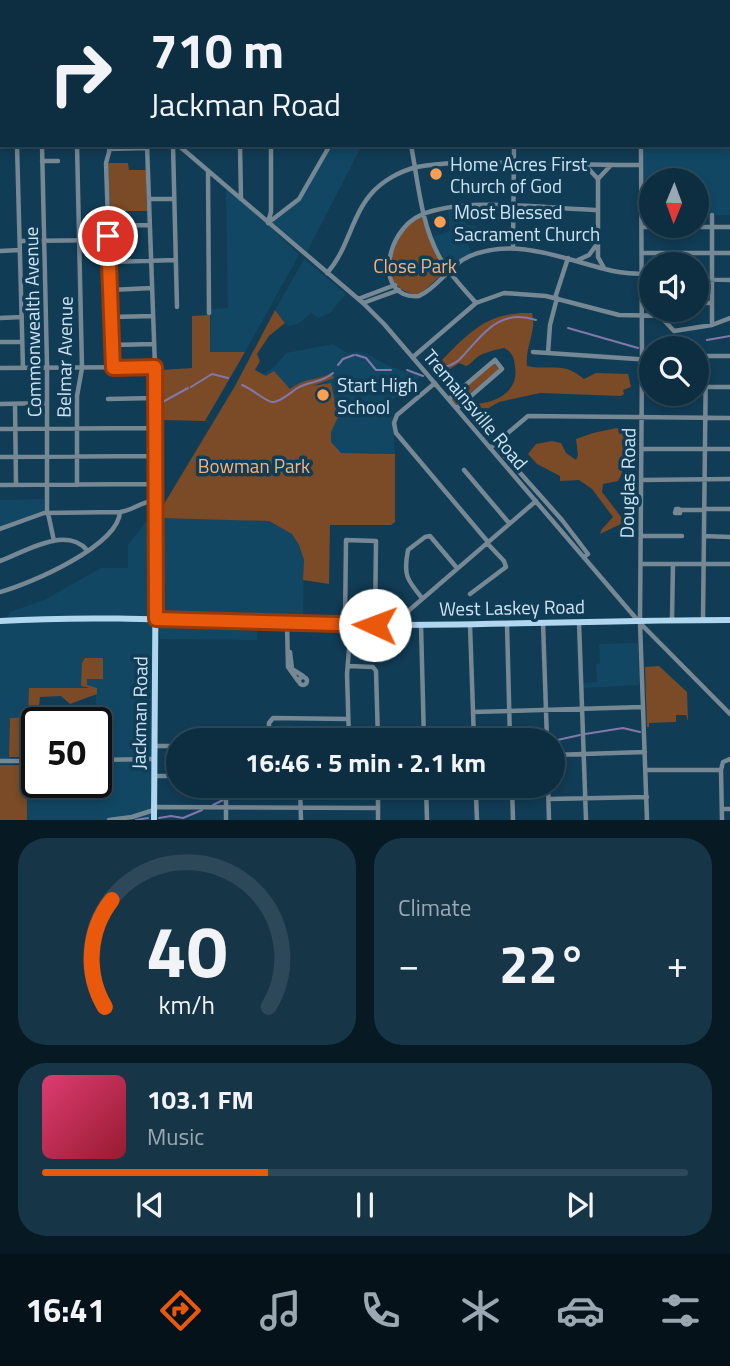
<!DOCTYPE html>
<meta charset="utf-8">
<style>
:root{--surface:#0d2d40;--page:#163547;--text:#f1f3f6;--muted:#9aa8b1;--line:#2d4959;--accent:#ea580c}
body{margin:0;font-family:"Titillium Web",sans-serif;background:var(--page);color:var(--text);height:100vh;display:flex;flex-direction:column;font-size:26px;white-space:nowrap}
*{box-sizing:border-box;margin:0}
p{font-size:23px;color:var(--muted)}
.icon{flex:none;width:38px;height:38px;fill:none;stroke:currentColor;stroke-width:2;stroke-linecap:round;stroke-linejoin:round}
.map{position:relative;height:820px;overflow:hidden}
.side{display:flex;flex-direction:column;gap:18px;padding:18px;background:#071923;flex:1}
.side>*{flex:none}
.top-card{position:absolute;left:0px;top:0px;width:732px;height:147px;box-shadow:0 4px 10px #0003,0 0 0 2px var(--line);background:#0d2d40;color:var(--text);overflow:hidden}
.needle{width:46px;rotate:181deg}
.fabs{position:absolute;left:639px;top:168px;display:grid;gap:14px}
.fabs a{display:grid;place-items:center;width:70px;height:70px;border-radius:50%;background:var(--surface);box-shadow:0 4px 10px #0003,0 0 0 2px var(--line);font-size:35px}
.speed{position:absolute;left:21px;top:707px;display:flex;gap:14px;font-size:35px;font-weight:700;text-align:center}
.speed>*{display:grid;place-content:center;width:91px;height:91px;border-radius:50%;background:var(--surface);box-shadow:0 4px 10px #0003,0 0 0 2px var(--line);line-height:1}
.speed .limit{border:4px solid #111;border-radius:10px;background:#fff;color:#111}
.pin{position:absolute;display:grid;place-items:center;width:60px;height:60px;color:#fff;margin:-30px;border:4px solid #fff;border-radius:50%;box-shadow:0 2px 7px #0007}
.me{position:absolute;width:77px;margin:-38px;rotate:272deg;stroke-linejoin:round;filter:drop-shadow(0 0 5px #0008)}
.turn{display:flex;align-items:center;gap:24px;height:147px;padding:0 35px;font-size:32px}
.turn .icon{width:91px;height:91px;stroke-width:2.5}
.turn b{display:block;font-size:49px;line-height:60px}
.big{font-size:52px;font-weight:700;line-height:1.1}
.side .tile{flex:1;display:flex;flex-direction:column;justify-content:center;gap:10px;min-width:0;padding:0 24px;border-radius:28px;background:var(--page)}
.side .dial{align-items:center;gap:0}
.dial svg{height:182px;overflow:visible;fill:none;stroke:var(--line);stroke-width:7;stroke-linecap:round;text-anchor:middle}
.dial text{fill:var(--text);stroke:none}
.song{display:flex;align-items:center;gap:21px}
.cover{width:84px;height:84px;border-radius:10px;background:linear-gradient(135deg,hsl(340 70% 55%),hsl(350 70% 35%))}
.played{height:7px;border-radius:4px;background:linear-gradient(90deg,var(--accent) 35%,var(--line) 35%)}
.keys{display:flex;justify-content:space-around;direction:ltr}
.heat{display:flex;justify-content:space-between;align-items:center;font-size:38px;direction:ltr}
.side .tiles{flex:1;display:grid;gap:18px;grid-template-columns:1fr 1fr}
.tile:last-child{grid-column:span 2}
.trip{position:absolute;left:166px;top:728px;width:399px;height:70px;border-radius:35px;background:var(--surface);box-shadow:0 4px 10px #0003,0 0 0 2px var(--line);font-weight:700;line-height:70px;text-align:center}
.menu{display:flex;height:112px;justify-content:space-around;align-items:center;background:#05121a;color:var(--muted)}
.menu .icon{width:49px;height:49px}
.menu .selected{color:var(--accent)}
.menu b{font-size:32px;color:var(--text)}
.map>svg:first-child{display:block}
</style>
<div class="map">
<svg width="730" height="820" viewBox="0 0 730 820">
<rect width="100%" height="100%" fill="#113c55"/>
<path fill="#114763" d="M 730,124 L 730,215 L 697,215 L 696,180 L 651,180 L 651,214 L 644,214 L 644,145 L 730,145 Z
M 332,145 L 361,147 L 307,252 L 272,223 L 301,199 Z
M 226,188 L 269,225 L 299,255 L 245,352 L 210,352 L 211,309 L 228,308 Z
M 465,209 L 466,225 L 477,226 L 480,240 L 468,243 L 471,254 L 448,268 L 432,237 L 450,231 L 448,210 Z
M 304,259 L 346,294 L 330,313 L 318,318 L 311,313 L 298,324 L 288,326 L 275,310 Z
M 333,344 L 347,353 L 358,352 L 369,355 L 391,367 L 421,376 L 392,400 L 395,454 L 341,453 L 243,390 L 275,366 L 286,353 Z
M 44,499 L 44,511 L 0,527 L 0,500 Z
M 155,510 L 158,517 L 269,521 L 292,534 L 299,545 L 304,560 L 303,619 L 258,618 L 257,640 L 160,639 L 158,616 L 153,820 L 27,820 L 28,725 L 37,725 L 37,782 L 96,782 L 96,688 L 30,689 L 28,717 L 10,718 L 9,761 L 0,761 L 0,621 L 5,621 L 10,612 L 44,600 L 101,568 L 128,568 L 128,545 Z
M 638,643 L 639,685 L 583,688 L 583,683 L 597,682 L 596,664 L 600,663 L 599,644 Z"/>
<path fill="#7a4b26" d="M 108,163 L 128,163 L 129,170 L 146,170 L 147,211 L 110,211 Z
M 422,215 L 446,271 L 419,295 C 389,291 385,269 396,245 C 398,240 400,233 403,229 C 407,224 416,219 422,215 Z
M 275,310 L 285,323 L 269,336 L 257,354 L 260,361 L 255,370 L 266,376 L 274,371 L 290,389 C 306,377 317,381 331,373 L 334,378 L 312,386 L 331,383 L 338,417 L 331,432 L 331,442 L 341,453 L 395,454 L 395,522 L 391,525 L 330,525 L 329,584 L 303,580 L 304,560 L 299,545 L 292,534 L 269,521 L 160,518 L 161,509 L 235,386 Z
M 532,313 C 537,331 525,346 527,366 C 542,370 560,364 574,372 C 578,374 581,377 584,379 L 596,373 L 628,374 L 631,387 L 623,390 L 624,394 L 621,396 L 540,393 L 499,402 L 487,409 L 477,407 L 477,404 C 499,402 519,390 515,366 C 514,357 512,352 504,348 C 495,350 483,352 475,359 C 472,362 469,365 466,366 L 459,363 L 450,369 L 441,371 L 438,364 C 468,334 486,311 532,313 Z
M 210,315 L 210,352 L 245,352 L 205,421 L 161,420 L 161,370 L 192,368 L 192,316 Z
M 494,363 L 499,369 L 456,405 L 451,399 Z
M 617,428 L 625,430 L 629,436 C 623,451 627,468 618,481 L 603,484 L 602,492 L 625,522 L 600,534 L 602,529 L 613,517 L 592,489 L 579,480 L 560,481 L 560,476 L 537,464 L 528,454 L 536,444 L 552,441 L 561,443 L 566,453 L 576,460 L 578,455 L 576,439 L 593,433 Z
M 85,658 L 103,658 L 103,679 L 87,679 L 87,685 L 97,688 L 97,694 L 70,704 L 61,696 L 40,697 L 39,705 L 56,713 L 77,709 L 96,710 L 96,723 L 28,725 L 27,757 L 9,757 L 10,718 L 28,717 L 29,688 L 90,688 L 81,686 L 82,663 Z
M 659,666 L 687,692 L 688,721 L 686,715 L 676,715 L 676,722 L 649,723 L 649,727 L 647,727 L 645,667 Z
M 0,765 L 27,765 L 27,820 L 0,820 Z"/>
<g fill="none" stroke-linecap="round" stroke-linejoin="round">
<path stroke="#8278ad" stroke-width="2" d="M 568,328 L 638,348
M 707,340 L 730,336
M 356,355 L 366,358 L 376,370 L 391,370
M 338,365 L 343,359 L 354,355
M 441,369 C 448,366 456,364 461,358 C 483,335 498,308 536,320
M 407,370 L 423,376
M 242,385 C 251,388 265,401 272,402 C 279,403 290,393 296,389 C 308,381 323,383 333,373
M 191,387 L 212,374 L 228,378
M 159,404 L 188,388
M 585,734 L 623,728 L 640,732
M 553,741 L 580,735
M 228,797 L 258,786
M 213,805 L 223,800
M 159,818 L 171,816 L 183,818 L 202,810
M 136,820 L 148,818"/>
<path stroke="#758894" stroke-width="4.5" d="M 24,0 L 24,2
M 53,0 L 53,2
M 84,0 L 84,2
M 115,0 L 115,2
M 146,0 L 146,2
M 208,0 L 208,2
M 270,0 L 270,2
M 331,0 L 331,2
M 419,0 L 423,2
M 576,0 L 576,2
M 640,0 L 640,2
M 394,2 L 394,0
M 467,2 L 468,0
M 516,2 L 516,0
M 17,145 L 23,368
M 42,145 L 47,365 L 47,513
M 77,145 L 82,368 L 77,396 L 77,485
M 111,145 L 106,163 L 113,368
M 147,145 L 155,367 L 156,525
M 173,145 L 177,307
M 178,145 L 363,303 L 384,324 L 640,623 L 730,714
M 240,145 L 241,199
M 411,145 C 418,181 421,224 439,256 C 448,273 463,288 476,303
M 641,145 L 642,361 L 640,623 L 647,820
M 109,149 L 148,148
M 42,161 L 58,161
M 585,165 L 598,179 L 598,257 L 604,268
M 208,171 L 209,313
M 598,179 L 611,165
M 149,199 L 174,199
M 598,210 C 550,209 464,196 421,215 C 385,230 373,300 419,296 C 439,287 449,265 470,256 C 518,236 567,261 613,271 C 626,274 638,274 651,274
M 712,215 L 712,325
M 268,222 L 271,212 L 271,145
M 268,223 L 299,199 L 330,145
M 108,226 L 150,225
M 642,227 L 730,227
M 20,241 L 108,240
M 513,249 L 514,145
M 0,251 L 20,250
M 642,253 L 730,253
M 578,260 L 589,255 L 597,244
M 109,262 L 176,260
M 327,273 C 348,250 351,217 371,194 C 382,181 400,171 417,167 C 450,161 484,163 518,163 C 559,164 600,165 641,165
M 696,279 L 730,280
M 110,290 L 152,288
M 555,298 L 568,258
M 358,299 L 395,285
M 363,303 L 399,290
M 696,303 L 712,303
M 660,316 L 674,331 L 712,325 L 730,318
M 111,317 L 153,316
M 0,318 L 22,317
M 0,342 L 22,342
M 112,345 L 154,344
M 533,352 L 651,360
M 548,353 L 550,325 L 557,298
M 696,356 L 730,356
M 413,357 L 476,303 L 504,293 L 546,296 L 619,315 L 669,316
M 0,368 L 155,367
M 435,383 L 397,415 L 394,423 L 396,433 L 488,542
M 642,387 L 651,387
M 696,387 L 730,387
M 108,399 L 155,398
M 449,399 L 495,360 L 502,369 L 457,408
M 0,404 L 47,403
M 15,404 L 16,485
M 0,429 L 155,428
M 496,446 L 562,520 L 588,554 L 584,557
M 490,448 L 528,416 L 730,418
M 642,449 L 730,449
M 0,457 L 155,456
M 464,470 L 509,523
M 641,480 L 730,479
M 0,485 L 155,484
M 676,509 L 679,509 L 680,513 L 675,513 Z
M 704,509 L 730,509
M 680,510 L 704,510
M 48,513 L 54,541
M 0,529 L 44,513 L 120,512 C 134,510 141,501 155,501
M 641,536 L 682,536
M 704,536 L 730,537
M 0,561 C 23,553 65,525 87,550
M 641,564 L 730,564
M 0,592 C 30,584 118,546 120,512
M 470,594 L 506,567 L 504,561 L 487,543
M 422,598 C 407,580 403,575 408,550 L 425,537 L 430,536 L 457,568
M 672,619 L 673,564
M 703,620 L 706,356
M 579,622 L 586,820
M 287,623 L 288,667 L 298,681
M 543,623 L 547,740
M 345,624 L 346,540 L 376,541 L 375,625
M 507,624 L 510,740
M 392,625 L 536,501
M 421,625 L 424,740
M 470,625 L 474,740
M 290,652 L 292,669 L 303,676
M 348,666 L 373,667 L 376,671 L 378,740
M299 681a4 4 0 1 1 8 0a4 4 0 1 1-8 0Z
M 473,712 L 643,707
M 269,740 L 269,723 L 273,718 L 348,719
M 349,740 L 347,674 L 351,625
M 155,746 L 178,746
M 553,755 L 645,752
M 96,760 L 154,759
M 0,761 L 37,761
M 30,761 L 30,792
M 646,770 L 721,770 L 723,762 L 730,759
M 721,770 L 722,820
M 155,776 L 178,776
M 226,786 L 226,820
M 300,786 L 301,820
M 378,786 L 378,820
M 426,786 L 427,820
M 512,786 L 513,820
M 548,786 L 549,820
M 549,799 L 647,797
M 154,807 L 378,808
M 722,809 L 730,809
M 109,820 L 132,817 L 154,810
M 477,820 L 476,797 L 480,786"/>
<path stroke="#b1d7f0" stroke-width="6" d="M 0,116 L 2,116
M 0,621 C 131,613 261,626 391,625 C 504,625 617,620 730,620
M 154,820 L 156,525"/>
</g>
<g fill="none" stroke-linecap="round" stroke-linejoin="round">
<defs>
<path id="route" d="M 108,236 L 113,368 L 155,367 L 156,619 L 375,625"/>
</defs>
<use href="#route" stroke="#983908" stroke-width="18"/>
<use href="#route" stroke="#ea580c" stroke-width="12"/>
</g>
<g fill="#fb9e52" stroke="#113c55" stroke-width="2.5">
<circle cx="436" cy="174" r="7"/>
<circle cx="440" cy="222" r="7"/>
<circle cx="323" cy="395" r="7"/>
</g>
<g text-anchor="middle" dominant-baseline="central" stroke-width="7" stroke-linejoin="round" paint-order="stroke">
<g font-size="19" fill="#cee4f4" stroke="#113c55" text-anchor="start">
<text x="450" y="163">Home Acres First<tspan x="450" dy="22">Church of God</tspan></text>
<text x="454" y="211">Most Blessed<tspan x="454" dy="22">Sacrament Church</tspan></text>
<text x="337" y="384">Start High<tspan x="337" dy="22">School</tspan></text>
</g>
<g font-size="19" fill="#fbb179" stroke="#113c55">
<text x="415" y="265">Close Park</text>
<text x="254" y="465">Bowman Park</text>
</g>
<g font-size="19" fill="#cee4f4" stroke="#113c55">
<text transform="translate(32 322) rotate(-91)">Commonwealth Avenue</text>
<text transform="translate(64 357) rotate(-89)">Belmar Avenue</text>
<text transform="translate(476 409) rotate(50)">Tremainsville Road</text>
<text transform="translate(627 483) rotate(-89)">Douglas Road</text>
<text transform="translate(512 607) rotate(-1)">West Laskey Road</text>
<text transform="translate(139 713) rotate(-89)">Jackman Road</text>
</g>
</g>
</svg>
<div class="fabs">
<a><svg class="needle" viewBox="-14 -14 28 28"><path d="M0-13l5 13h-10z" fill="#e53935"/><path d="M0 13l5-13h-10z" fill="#9aa8b1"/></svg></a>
<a><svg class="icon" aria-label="sound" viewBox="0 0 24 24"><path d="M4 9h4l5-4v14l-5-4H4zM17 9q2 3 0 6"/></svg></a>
<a><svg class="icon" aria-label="search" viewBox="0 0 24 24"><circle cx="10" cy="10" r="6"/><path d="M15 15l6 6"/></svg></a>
</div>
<div class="speed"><div class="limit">50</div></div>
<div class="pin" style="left:108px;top:236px;background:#d93025"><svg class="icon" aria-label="arrive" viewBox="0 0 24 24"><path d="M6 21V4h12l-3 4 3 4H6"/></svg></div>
<svg class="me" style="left:375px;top:625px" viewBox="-20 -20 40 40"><circle r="19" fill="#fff"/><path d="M0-13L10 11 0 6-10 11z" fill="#ea580c"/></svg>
<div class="trip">16:46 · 5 min · 2.1 km</div>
<div class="top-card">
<div class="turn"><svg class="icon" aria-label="right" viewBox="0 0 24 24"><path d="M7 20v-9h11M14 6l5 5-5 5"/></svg><div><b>710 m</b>Jackman Road</div></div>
</div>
</div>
<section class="side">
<div class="tiles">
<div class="tile dial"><svg viewBox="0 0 100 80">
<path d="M14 69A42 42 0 1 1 86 69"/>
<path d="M14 69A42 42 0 0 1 17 22" stroke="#ea580c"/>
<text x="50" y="56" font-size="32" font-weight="700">40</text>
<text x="50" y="72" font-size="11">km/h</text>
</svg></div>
<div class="tile"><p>Climate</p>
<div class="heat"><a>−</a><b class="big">22°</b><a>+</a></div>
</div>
<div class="tile">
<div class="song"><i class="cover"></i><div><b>103.1 FM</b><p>Music</p></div></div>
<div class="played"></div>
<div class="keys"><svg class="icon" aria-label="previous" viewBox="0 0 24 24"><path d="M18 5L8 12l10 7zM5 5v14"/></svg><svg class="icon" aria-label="pause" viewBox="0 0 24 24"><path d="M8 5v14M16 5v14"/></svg><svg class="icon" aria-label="next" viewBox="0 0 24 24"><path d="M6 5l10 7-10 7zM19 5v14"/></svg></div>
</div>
</div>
</section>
<nav class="menu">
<b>16:41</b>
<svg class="icon selected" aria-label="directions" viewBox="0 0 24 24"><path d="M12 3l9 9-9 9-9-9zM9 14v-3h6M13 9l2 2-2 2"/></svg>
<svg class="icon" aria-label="music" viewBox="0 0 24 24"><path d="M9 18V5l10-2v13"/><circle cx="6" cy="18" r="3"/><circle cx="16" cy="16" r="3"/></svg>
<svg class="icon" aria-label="phone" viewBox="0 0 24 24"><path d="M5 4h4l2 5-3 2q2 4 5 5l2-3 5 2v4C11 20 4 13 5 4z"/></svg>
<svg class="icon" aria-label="climate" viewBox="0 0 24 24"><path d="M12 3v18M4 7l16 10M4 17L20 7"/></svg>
<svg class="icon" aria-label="car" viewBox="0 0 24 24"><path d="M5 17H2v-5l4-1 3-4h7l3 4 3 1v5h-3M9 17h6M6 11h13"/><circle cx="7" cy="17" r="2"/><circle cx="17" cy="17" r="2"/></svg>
<svg class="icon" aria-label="filters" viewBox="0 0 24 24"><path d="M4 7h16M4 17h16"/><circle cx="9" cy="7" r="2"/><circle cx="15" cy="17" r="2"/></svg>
</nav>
